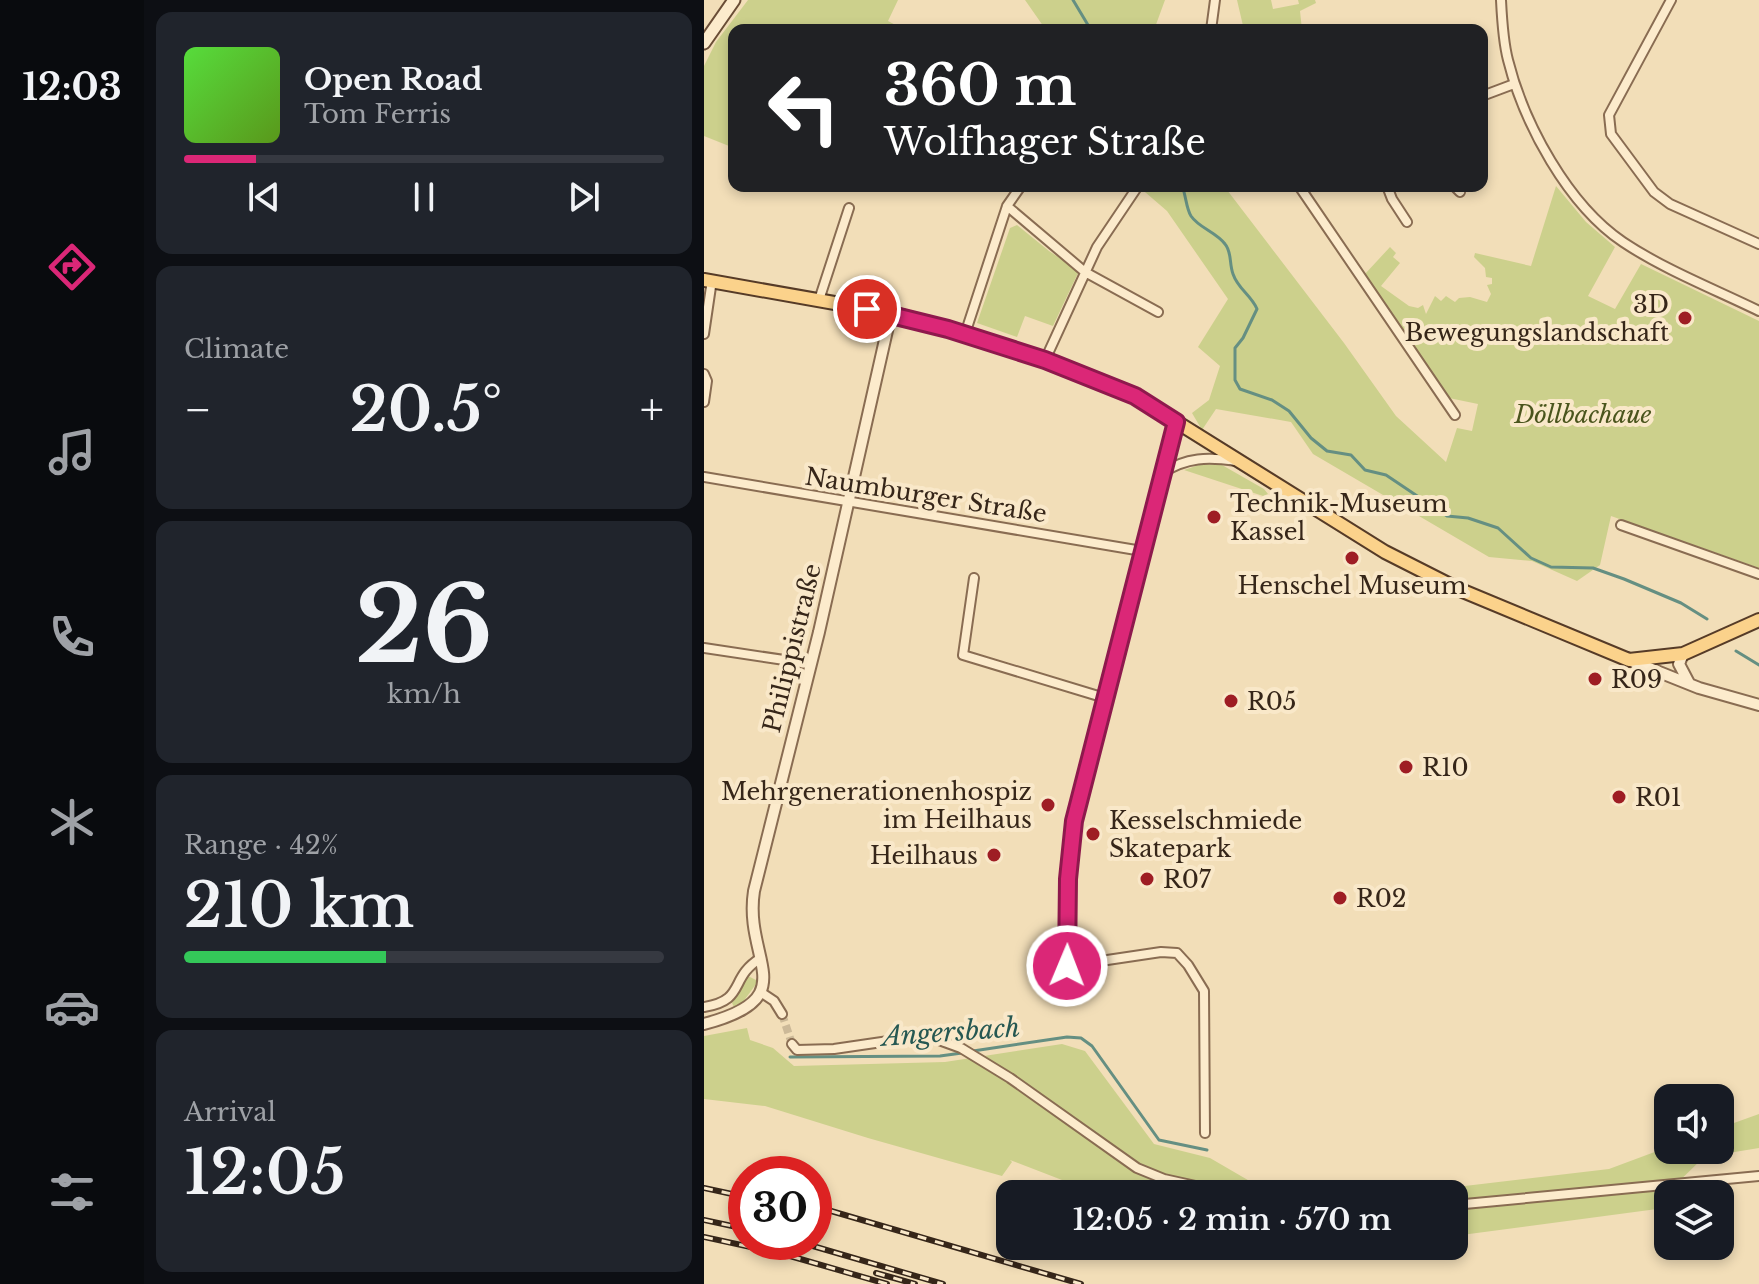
<!DOCTYPE html>
<meta charset="utf-8">
<style>
:root{--surface:#171b24;--page:#20242c;--text:#f1f3f6;--muted:#9ea1a6;--line:#363941;--accent:#db2777}
body{margin:0;font-family:"Libre Baskerville",serif;background:var(--page);color:var(--text);height:100vh;display:flex;flex-direction:column;font-size:30px;white-space:nowrap}
*{box-sizing:border-box;margin:0}
p{font-size:26px;color:var(--muted)}
.icon{flex:none;width:44px;height:44px;fill:none;stroke:currentColor;stroke-width:2;stroke-linecap:round;stroke-linejoin:round}
.map{position:relative;flex:1;overflow:hidden}
.details{display:flex;flex-direction:column;gap:12px;padding:12px;background:#0d0f14;width:560px}
.details>*{flex:none}
.hud{position:absolute;left:24px;top:24px;width:760px;height:168px;border-radius:16px;box-shadow:0 4px 12px #0003;background:#202124;color:#fff;overflow:hidden}
.fabs{position:absolute;left:950px;top:1084px;display:grid;gap:16px}
.fabs a{display:grid;place-items:center;width:80px;height:80px;border-radius:16px;background:var(--surface);box-shadow:0 4px 12px #0003;font-size:40px}
.speed{position:absolute;left:24px;top:1156px;display:flex;gap:16px;font-size:40px;font-weight:700;text-align:center}
.speed>*{display:grid;place-content:center;width:104px;height:104px;border-radius:50%;background:var(--surface);box-shadow:0 4px 12px #0003;line-height:1}
.speed .limit{border:12px solid #d22;background:#fff;color:#111}
.pin{position:absolute;display:grid;place-items:center;width:68px;height:68px;color:#fff;margin:-34px;border:4px solid #fff;border-radius:50%;box-shadow:0 2px 8px #0007}
.me{position:absolute;width:88px;margin:-44px;rotate:1deg;stroke-linejoin:round;filter:drop-shadow(0 0 6px #0008)}
.turn{display:flex;align-items:center;gap:28px;height:168px;padding:0 24px;font-size:36px}
.turn .icon{width:104px;height:104px;stroke-width:2.5}
.turn b{display:block;font-size:56px;line-height:68px}
.big{font-size:60px;font-weight:600;line-height:1.1}
.details .card{flex:1;display:flex;flex-direction:column;justify-content:center;gap:12px;min-width:0;padding:0 28px;border-radius:16px;background:var(--page)}
.details .dial{align-items:center;gap:0}
.dial b{font-size:104px;line-height:1}
.song{display:flex;align-items:center;gap:24px}
.cover{width:96px;height:96px;border-radius:12px;background:linear-gradient(135deg,hsl(110 70% 55%),hsl(90 70% 35%))}
.played{height:8px;border-radius:4px;background:linear-gradient(90deg,var(--accent) 15%,var(--line) 15%)}
.keys{display:flex;justify-content:space-around;direction:ltr}
.heat{display:flex;justify-content:space-between;align-items:center;font-size:44px;direction:ltr}
.charge{height:12px;border-radius:6px;background:linear-gradient(90deg,#34c759 42%,var(--line) 0)}
.trip{position:absolute;left:292px;top:1180px;width:472px;height:80px;border-radius:16px;background:var(--surface);box-shadow:0 4px 12px #0003;font-weight:600;line-height:80px;text-align:center}
main{display:flex;flex:1;min-height:0}
.menu{display:flex;flex-direction:column;width:144px;justify-content:space-around;align-items:center;background:#090b0e;color:var(--muted)}
.menu .icon{width:56px;height:56px}
.menu .active{color:var(--accent)}
.menu b{font-size:36px;color:var(--text)}
.map>svg:first-child{display:block}
</style>
<main>
<nav class="menu">
<b>12:03</b>
<svg class="icon active" aria-label="directions" viewBox="0 0 24 24"><path d="M12 3l9 9-9 9-9-9zM9 14v-3h6M13 9l2 2-2 2"/></svg>
<svg class="icon" aria-label="music" viewBox="0 0 24 24"><path d="M9 18V5l10-2v13"/><circle cx="6" cy="18" r="3"/><circle cx="16" cy="16" r="3"/></svg>
<svg class="icon" aria-label="phone" viewBox="0 0 24 24"><path d="M5 4h4l2 5-3 2q2 4 5 5l2-3 5 2v4C11 20 4 13 5 4z"/></svg>
<svg class="icon" aria-label="climate" viewBox="0 0 24 24"><path d="M12 3v18M4 7l16 10M4 17L20 7"/></svg>
<svg class="icon" aria-label="car" viewBox="0 0 24 24"><path d="M5 17H2v-5l4-1 3-4h7l3 4 3 1v5h-3M9 17h6M6 11h13"/><circle cx="7" cy="17" r="2"/><circle cx="17" cy="17" r="2"/></svg>
<svg class="icon" aria-label="filters" viewBox="0 0 24 24"><path d="M4 7h16M4 17h16"/><circle cx="9" cy="7" r="2"/><circle cx="15" cy="17" r="2"/></svg>
</nav>
<section class="details">
<div class="card">
<div class="song"><i class="cover"></i><div><b>Open Road</b><p>Tom Ferris</p></div></div>
<div class="played"></div>
<div class="keys"><svg class="icon" aria-label="previous" viewBox="0 0 24 24"><path d="M18 5L8 12l10 7zM5 5v14"/></svg><svg class="icon" aria-label="pause" viewBox="0 0 24 24"><path d="M8 5v14M16 5v14"/></svg><svg class="icon" aria-label="next" viewBox="0 0 24 24"><path d="M6 5l10 7-10 7zM19 5v14"/></svg></div>
</div>
<div class="card"><p>Climate</p>
<div class="heat"><a>−</a><b class="big">20.5°</b><a>+</a></div>
</div>
<div class="card dial"><b>26</b><p>km/h</p></div>
<div class="card"><p>Range · 42%</p><b class="big">210 km</b><div class="charge"></div></div>
<div class="card"><p>Arrival</p><b class="big">12:05</b></div>
</section>
<div class="map">
<svg width="1055" height="1284" viewBox="0 0 1055 1284">
<rect width="100%" height="100%" fill="#f2deb8"/>
<path fill="#ccd08c" d="M 44,0 L 194,0 L 184,21 L 201,30 L 30,30 L 30,148 L 0,136 L 0,66 L 12,42 Z
M 321,0 L 461,0 L 450,30 L 342,30 Z
M 533,0 L 567,0 L 569,9 L 595,4 L 594,0 L 611,0 L 612,3 L 596,11 L 598,30 L 540,30 Z
M 434,186 L 520,186 L 640,343 L 692,416 L 742,462 L 753,428 L 768,431 L 774,404 L 745,398 L 661,274 L 686,247 L 692,253 L 689,257 L 696,263 L 677,286 L 705,306 L 714,308 L 719,305 L 722,314 L 731,296 L 737,301 L 742,296 L 751,302 L 755,298 L 766,297 L 783,302 L 787,294 L 783,285 L 788,284 L 788,278 L 782,277 L 781,268 L 770,257 L 771,253 L 827,266 L 852,186 L 882,222 L 911,247 L 884,296 L 911,309 L 937,264 L 1055,321 L 1055,568 L 907,516 L 896,565 L 873,581 L 828,561 L 785,557 L 609,454 L 587,422 L 512,409 L 498,430 L 488,413 L 505,400 L 516,366 L 494,347 L 524,299 L 463,211 Z
M 313,225 L 345,251 L 375,271 L 349,326 L 321,316 L 313,337 L 273,323 L 306,228 Z
M 498,464 L 518,465 L 560,489 L 564,494 L 559,496 L 480,470 Z
M 44,976 L 52,980 L 52,984 L 39,1002 L 30,1007 L 28,1003 Z
M 43,1028 L 46,1040 L 69,1048 L 90,1066 L 241,1062 L 358,1044 L 381,1051 L 450,1144 L 506,1158 L 549,1183 L 619,1194 L 408,1194 L 371,1185 L 306,1160 L 308,1162 L 298,1176 L 164,1138 L 61,1106 L 0,1099 L 0,1036 Z
M 1055,1114 L 1055,1148 L 1000,1157 L 963,1193 L 953,1209 L 750,1236 L 750,1194 L 693,1194 L 905,1169 L 964,1147 L 964,1150 L 1016,1150 L 1016,1128 Z"/>
<g fill="none" stroke-linecap="round" stroke-linejoin="round">
<path stroke="#658f82" stroke-width="3" d="M 369,0 L 387,30
M 478,186 C 482,195 482,208 487,216 C 495,228 512,232 521,244 C 528,252 525,263 529,274 C 534,289 547,295 553,309 L 539,338 L 531,348 L 531,380 L 536,389 L 568,400 L 585,411 L 607,438 L 623,451 L 647,455 L 661,470 L 682,475 L 743,516 L 764,518 L 794,528 L 827,558 L 847,567 L 889,568 L 920,579 L 977,603 L 1003,619
M 1032,651 L 1055,665
M 269,1051 L 363,1037 L 377,1038 L 388,1046 L 455,1140 L 503,1150
M 86,1057 L 236,1056 L 258,1053"/>
<path stroke="#ccb998" stroke-width="8" stroke-dasharray="8 4" stroke-linecap="butt" d="M 78,1014 L 88,1044"/>
<defs>
<path id="minor" d="M 797,0 C 798,20 799,41 804,60 C 820,124 864,205 919,242 C 961,270 1010,289 1055,311
M 967,0 L 905,115 L 907,134 L 950,192 L 966,204 L 1055,244
M 507,30 L 511,0
M 778,96 L 810,84
M 595,186 L 751,415
M 683,186 L 688,199 L 703,222
M 750,186 L 756,192
M 303,206 L 381,272 L 454,312
M 115,300 L 145,208
M 0,334 L 8,280
M 261,334 L 303,206 L 317,186
M 341,360 L 393,247 L 434,186
M 0,374 L 3,381 L 0,402
M 472,422 L 370,821 L 364,879 L 363,966 L 457,952 L 473,953 L 484,965 L 500,991 L 501,1133
M 458,473 C 483,457 504,457 532,461
M 0,477 L 438,551
M 917,525 L 1055,574
M 270,578 L 259,655 L 401,698
M 0,648 L 107,664
M 58,993 L 70,1001 L 78,1014
M 0,1007 C 43,1000 24,978 57,958
M 88,1044 L 93,1050 L 130,1049 L 212,1037 L 235,1040 L 257,1048 L 306,1078 L 433,1168 L 460,1179 L 528,1194
M 750,1205 L 1055,1176"/>
<path id="tertiary" d="M 979,654 L 975,664 L 985,683
M 925,660 L 995,688 L 1055,705
M 0,1024 C 102,997 39,961 50,891 L 115,632 L 187,313"/>
<path id="secondary" d="M 0,43 L 30,0"/>
<path id="primary" d="M 0,280 L 187,313 L 244,329 L 341,360 L 431,396 L 681,552 L 754,589 L 925,660 L 979,654 L 1055,620"/>
</defs>
<use href="#minor" stroke="#896c52" stroke-width="12"/>
<use href="#tertiary" stroke="#896c52" stroke-width="14"/>
<use href="#secondary" stroke="#6a4d36" stroke-width="15"/>
<use href="#primary" stroke="#563b27" stroke-width="16"/>
<use href="#minor" stroke="#fcebcc" stroke-width="8"/>
<use href="#tertiary" stroke="#fcebcc" stroke-width="10"/>
<use href="#secondary" stroke="#fcebcc" stroke-width="11"/>
<use href="#primary" stroke="#fbd28b" stroke-width="12"/>
<defs>
<path id="rail" d="M 0,1188 L 42,1197
M 110,1206 L 377,1284
M 0,1220 L 42,1229
M 0,1237 L 79,1254 L 183,1284
M 95,1242 L 239,1284
M 172,1273 L 211,1284"/>
</defs>
<use href="#rail" stroke="#362619" stroke-width="6"/>
<use href="#rail" stroke="#f9e8c9" stroke-width="3" stroke-dasharray="9" stroke-linecap="butt"/>
</g>
<g fill="none" stroke-linecap="round" stroke-linejoin="round">
<defs>
<path id="route" d="M 163,309 L 244,329 L 341,360 L 431,396 L 472,422 L 370,821 L 364,879 L 363,966"/>
</defs>
<use href="#route" stroke="#8e194d" stroke-width="20"/>
<use href="#route" stroke="#db2777" stroke-width="14"/>
</g>
<g fill="#9e1d24" stroke="#f9e8c9" stroke-width="3">
<circle cx="981" cy="318" r="8"/>
<circle cx="510" cy="517" r="8"/>
<circle cx="648" cy="558" r="8"/>
<circle cx="891" cy="679" r="8"/>
<circle cx="527" cy="701" r="8"/>
<circle cx="702" cy="767" r="8"/>
<circle cx="915" cy="797" r="8"/>
<circle cx="344" cy="805" r="8"/>
<circle cx="389" cy="834" r="8"/>
<circle cx="290" cy="855" r="8"/>
<circle cx="443" cy="879" r="8"/>
<circle cx="636" cy="898" r="8"/>
</g>
<g text-anchor="middle" dominant-baseline="central" stroke-width="8" stroke-linejoin="round" paint-order="stroke">
<g font-size="24" fill="#362619" stroke="#f9e8c9" text-anchor="start">
<text x="965" y="304" text-anchor="end">3D<tspan x="965" dy="28">Bewegungslandschaft</tspan></text>
<text x="526" y="503">Technik-Museum<tspan x="526" dy="28">Kassel</tspan></text>
<text x="648" y="585" text-anchor="middle">Henschel Museum</text>
<text x="907" y="679">R09</text>
<text x="543" y="701">R05</text>
<text x="718" y="767">R10</text>
<text x="328" y="791" text-anchor="end">Mehrgenerationenhospiz<tspan x="328" dy="28">im Heilhaus</tspan></text>
<text x="931" y="797">R01</text>
<text x="405" y="820">Kesselschmiede<tspan x="405" dy="28">Skatepark</tspan></text>
<text x="274" y="855" text-anchor="end">Heilhaus</text>
<text x="459" y="879">R07</text>
<text x="652" y="898">R02</text>
</g>
<g font-size="24" font-style="italic" fill="#4a551d" stroke="#f9e8c9">
<text x="879" y="414">Döllbachaue</text>
</g>
<g font-size="24" fill="#362619" stroke="#f9e8c9">
<text transform="translate(222 495) rotate(9)">Naumburger Straße</text>
<text transform="translate(88 648) rotate(-76)">Philippistraße</text>
</g>
<g font-size="26" font-style="italic" fill="#265852" stroke="#f9e8c9">
<text transform="translate(247 1032) rotate(-4)">Angersbach</text>
</g>
</g>
</svg>
<div class="fabs">
<a><svg class="icon" aria-label="sound" viewBox="0 0 24 24"><path d="M4 9h4l5-4v14l-5-4H4zM17 9q2 3 0 6"/></svg></a>
<a><svg class="icon" aria-label="layers" viewBox="0 0 24 24"><path d="M12 4l9 5-9 5-9-5zM3 14l9 5 9-5"/></svg></a>
</div>
<div class="speed"><div class="limit">30</div></div>
<div class="pin" style="left:163px;top:309px;background:#d93025"><svg class="icon" aria-label="arrive" viewBox="0 0 24 24"><path d="M6 21V4h12l-3 4 3 4H6"/></svg></div>
<svg class="me" style="left:363px;top:966px" viewBox="-20 -20 40 40"><circle r="17" fill="#db2777" stroke="#fff" stroke-width="3"/><path d="M0-11L8 9 0 5-8 9z" fill="#fff"/></svg>
<div class="trip">12:05 · 2 min · 570 m</div>
<div class="hud">
<div class="turn"><svg class="icon" aria-label="left" viewBox="0 0 24 24"><path d="M17 20v-9H6M10 6l-5 5 5 5"/></svg><div><b>360 m</b>Wolfhager Straße</div></div>
</div>
</div>
</main>
